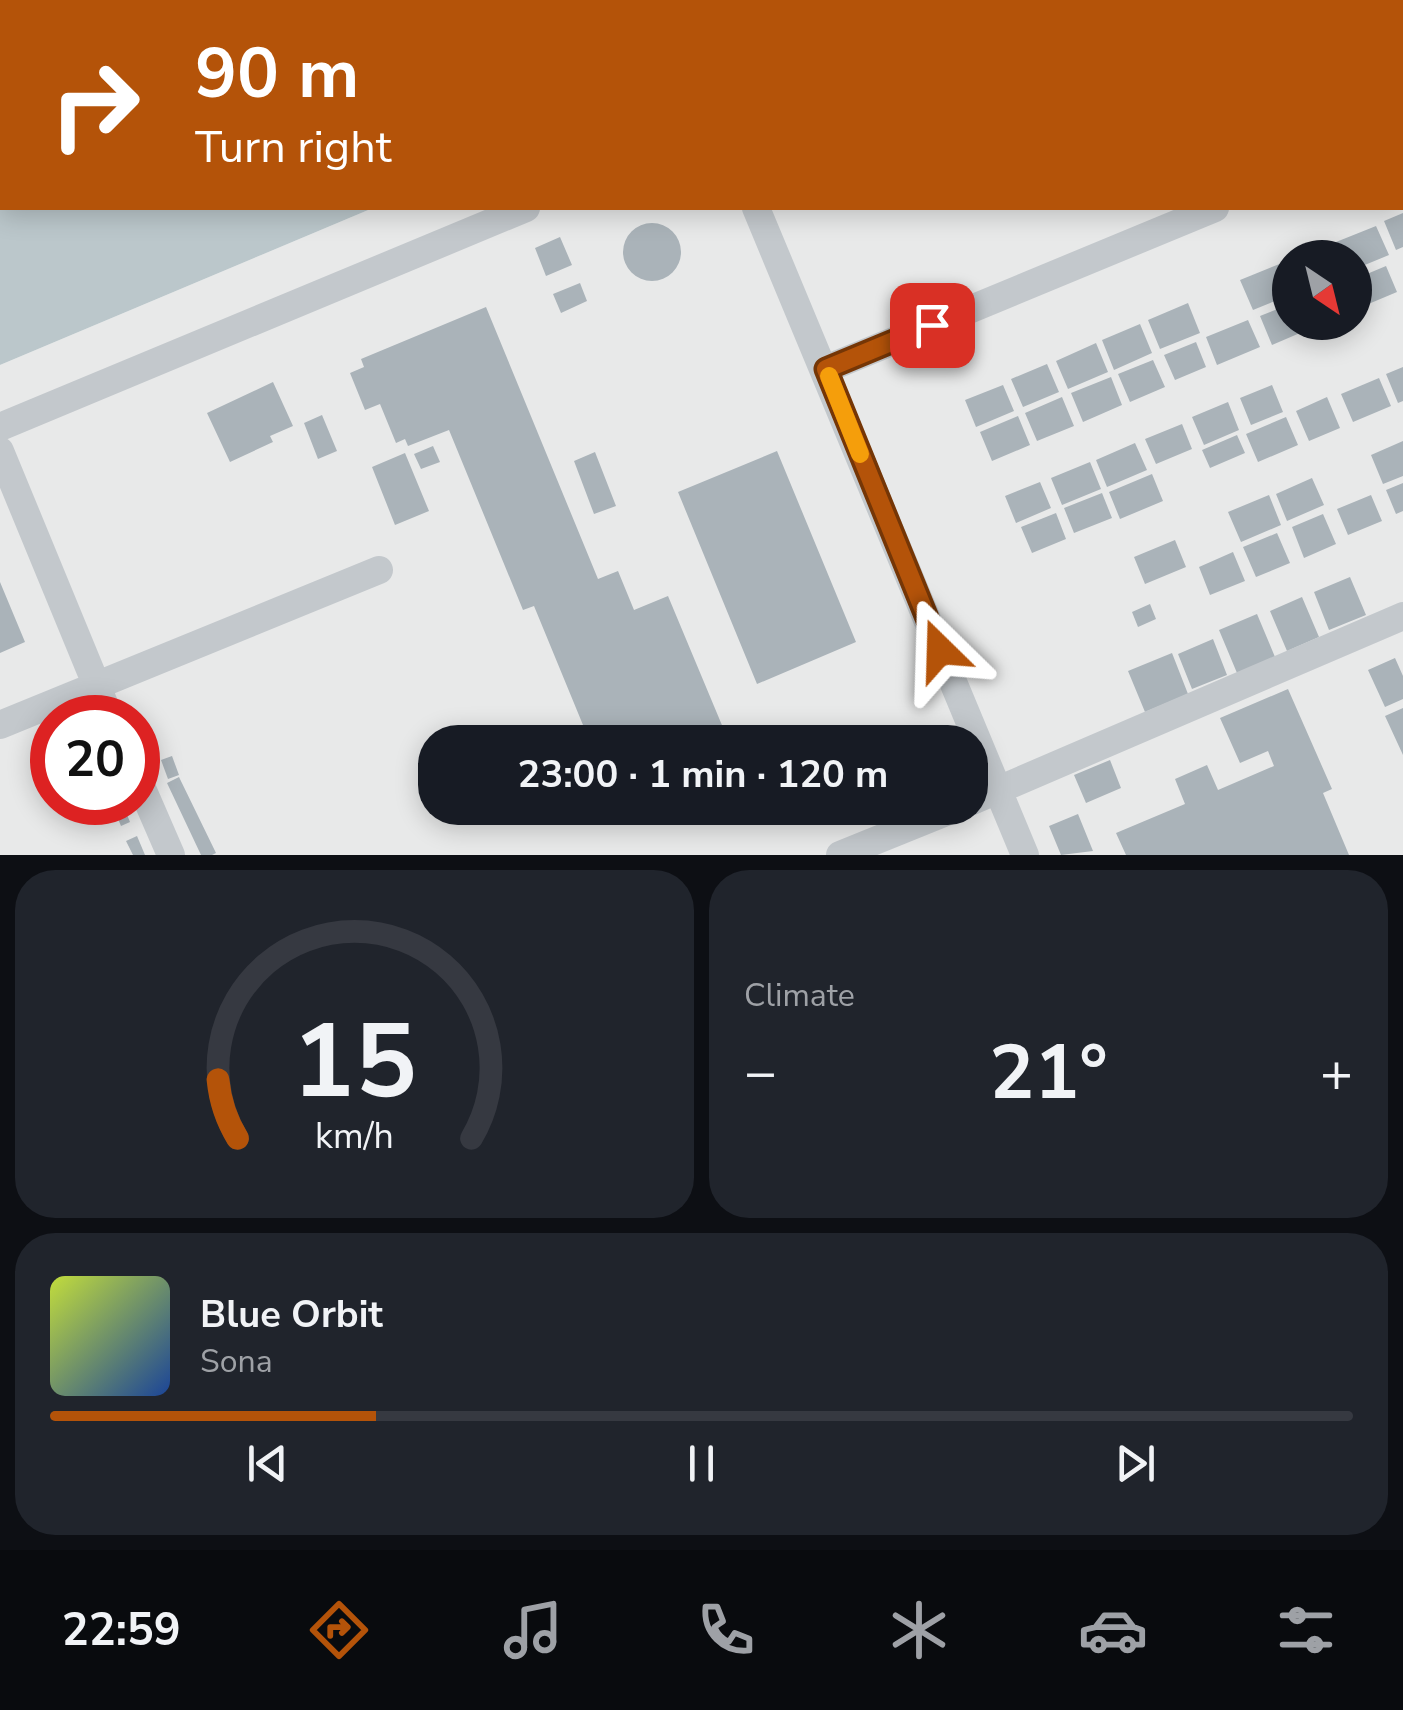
<!DOCTYPE html>
<meta charset="utf-8">
<style>
:root{--surface:#171b24;--page:#20242c;--text:#f1f3f6;--muted:#9ea1a6;--line:#363941;--accent:#b45309}
body{margin:0;font-family:"Nunito Sans",sans-serif;background:var(--page);color:var(--text);height:100vh;display:flex;flex-direction:column;font-size:38px;white-space:nowrap}
*{box-sizing:border-box;margin:0}
p{font-size:32px;color:var(--muted)}
.icon{flex:none;width:55px;height:55px;fill:none;stroke:currentColor;stroke-width:2;stroke-linecap:round;stroke-linejoin:round}
.map{position:relative;height:855px;overflow:hidden}
.details{display:flex;flex-direction:column;gap:15px;padding:15px;background:#0d0f14;flex:1}
.details>*{flex:none}
.guide{position:absolute;left:0px;top:0px;width:1405px;height:210px;box-shadow:0 5px 25px #0003;background:#b45309;color:#fff;overflow:hidden}
.needle{width:65px;rotate:145deg}
.tools{position:absolute;left:1272px;top:240px;display:grid;gap:20px}
.tools a{display:grid;place-items:center;width:100px;height:100px;border-radius:50%;background:var(--surface);box-shadow:0 5px 25px #0003;font-size:50px}
.speed{position:absolute;left:30px;top:695px;display:flex;gap:20px;font-size:50px;font-weight:700;text-align:center}
.speed>*{display:grid;place-content:center;width:130px;height:130px;border-radius:50%;background:var(--surface);box-shadow:0 5px 25px #0003;line-height:1}
.speed .limit{border:15px solid #d22;background:#fff;color:#111}
.pin{position:absolute;display:grid;place-items:center;width:85px;height:85px;color:#fff;margin:-42px;border-radius:20px;box-shadow:0 5px 15px #0006}
.me{position:absolute;width:110px;margin:-55px;rotate:338deg;stroke-linejoin:round;filter:drop-shadow(0 0 8px #0008)}
.turn{display:flex;align-items:center;gap:35px;height:210px;padding:0 30px;font-size:45px}
.turn .icon{width:130px;height:130px;stroke-width:2.5}
.turn b{display:block;font-size:70px;line-height:85px}
.big{font-size:75px;font-weight:700;line-height:1.1}
.details .card{flex:1;display:flex;flex-direction:column;justify-content:center;gap:15px;min-width:0;padding:0 35px;border-radius:40px;background:var(--page)}
.details .dial{align-items:center;gap:0}
.dial svg{height:260px;overflow:visible;fill:none;stroke:var(--line);stroke-width:7;stroke-linecap:round;text-anchor:middle}
.dial text{fill:var(--text);stroke:none}
.song{display:flex;align-items:center;gap:30px}
.cover{width:120px;height:120px;border-radius:15px;background:linear-gradient(135deg,hsl(70 70% 55%),hsl(220 70% 35%))}
.played{height:10px;border-radius:5px;background:linear-gradient(90deg,var(--accent) 25%,var(--line) 25%)}
.keys{display:flex;justify-content:space-around;direction:ltr}
.heat{display:flex;justify-content:space-between;align-items:center;font-size:55px;direction:ltr}
.details .tiles{flex:1;display:grid;gap:15px;grid-template-columns:1fr 1fr}
.card:last-child{grid-column:span 2}
.trip{position:absolute;left:418px;top:725px;width:570px;height:100px;border-radius:40px;background:var(--surface);box-shadow:0 5px 25px #0003;font-weight:700;line-height:100px;text-align:center}
.tab-bar{display:flex;height:160px;justify-content:space-around;align-items:center;background:#090b0e;color:var(--muted)}
.tab-bar .icon{width:70px;height:70px}
.tab-bar .on{color:var(--accent)}
.tab-bar b{font-size:45px;color:var(--text)}
.map>svg:first-child{display:block}
</style>
<div class="map">
<svg width="1403" height="855" viewBox="0 0 1403 855">
<rect width="100%" height="100%" fill="#fafaf8"/>
<path fill="#e8e9e9" fill-rule="evenodd" d="M 865,0 L 1403,0 L 1403,855 L 0,855 L 0,365 L 373,208 L 1402,208 L 1402,2 L 859,2 ZM 1290,258 L 1355,258 L 1355,322 L 1290,322 ZM 52,718 L 138,718 L 138,802 L 52,802 ZM 435,742 L 970,742 L 970,808 L 435,808 Z"/>
<path fill="#bbc7cb" d="M 0,0 L 865,0 L 2,2 L 2,208 L 373,208 L 0,365 Z"/>
<path fill="#aab3b9" d="M 1403,213 L 1403,247 L 1396,250 L 1384,221 Z
M623 252a29 29 0 1 1 58 0a29 29 0 1 1-58 0Z
M 1376,226 L 1389,255 L 1355,269 L 1355,258 L 1342,258 L 1336,242 Z
M 560,237 L 572,265 L 546,276 L 535,248 Z
M 1326,247 L 1331,258 L 1300,258 L 1300,257 Z
M 1282,263 L 1290,295 L 1253,310 L 1240,280 Z
M 1386,266 L 1397,292 L 1366,305 L 1355,279 Z
M 580,283 L 587,301 L 561,313 L 553,294 Z
M 1188,303 L 1200,333 L 1160,349 L 1148,320 Z
M 1290,304 L 1290,322 L 1304,322 L 1307,330 L 1272,345 L 1260,316 Z
M 486,307 L 598,579 L 618,571 L 634,610 L 668,596 L 729,742 L 590,742 L 534,606 L 523,610 L 449,430 L 408,446 L 405,439 L 396,443 L 380,404 L 365,410 L 350,373 L 364,367 L 361,359 Z
M 1248,320 L 1260,347 L 1217,365 L 1206,337 Z
M 1140,324 L 1152,353 L 1114,370 L 1102,340 Z
M 1196,342 L 1206,367 L 1175,380 L 1164,355 Z
M 1096,343 L 1108,372 L 1068,389 L 1056,361 Z
M 1153,360 L 1165,387 L 1130,402 L 1118,374 Z
M 1047,364 L 1059,392 L 1023,407 L 1011,379 Z
M 1403,367 L 1403,401 L 1398,403 L 1386,374 Z
M 1111,377 L 1122,405 L 1083,422 L 1071,393 Z
M 1379,378 L 1391,406 L 1353,422 L 1341,394 Z
M 273,382 L 293,426 L 270,436 L 273,442 L 230,462 L 207,413 Z
M 1003,385 L 1014,411 L 976,427 L 965,400 Z
M 1272,385 L 1283,412 L 1251,425 L 1240,398 Z
M 1062,397 L 1074,426 L 1037,441 L 1025,413 Z
M 1327,397 L 1340,428 L 1309,441 L 1296,411 Z
M 1228,402 L 1239,430 L 1204,445 L 1192,417 Z
M 322,415 L 337,451 L 318,459 L 304,423 Z
M 1018,416 L 1030,445 L 992,461 L 980,432 Z
M 1286,417 L 1298,445 L 1258,462 L 1246,434 Z
M 1182,424 L 1192,449 L 1156,464 L 1145,439 Z
M 1237,435 L 1245,453 L 1210,468 L 1202,450 Z
M 1403,441 L 1403,476 L 1383,484 L 1371,455 Z
M 1135,443 L 1147,470 L 1107,487 L 1096,460 Z
M 433,446 L 440,462 L 421,469 L 414,454 Z
M 777,451 L 856,642 L 757,684 L 678,492 Z
M 595,452 L 616,506 L 594,514 L 574,461 Z
M 405,453 L 429,511 L 395,525 L 372,467 Z
M 1090,462 L 1101,489 L 1062,505 L 1051,478 Z
M 1152,474 L 1163,501 L 1120,519 L 1109,492 Z
M 1312,478 L 1324,505 L 1287,521 L 1276,494 Z
M 1040,482 L 1051,508 L 1016,523 L 1005,496 Z
M 1403,483 L 1403,511 L 1396,514 L 1386,490 Z
M 1102,493 L 1112,518 L 1074,533 L 1064,508 Z
M 1269,495 L 1281,525 L 1241,542 L 1228,512 Z
M 1371,495 L 1382,521 L 1348,535 L 1337,509 Z
M 1056,513 L 1066,539 L 1032,553 L 1021,527 Z
M 1323,514 L 1336,544 L 1304,558 L 1292,527 Z
M 1277,533 L 1290,563 L 1256,577 L 1243,547 Z
M 1175,540 L 1186,567 L 1145,584 L 1134,557 Z
M 1233,552 L 1245,581 L 1210,595 L 1199,567 Z
M 1350,577 L 1366,615 L 1329,630 L 1314,592 Z
M 0,582 L 25,642 L 0,653 Z
M 1302,597 L 1319,637 L 1287,651 L 1270,611 Z
M 1150,604 L 1156,619 L 1138,627 L 1132,612 Z
M 1257,614 L 1275,657 L 1237,673 L 1219,630 Z
M 1213,639 L 1227,675 L 1192,689 L 1178,654 Z
M 1172,653 L 1188,694 L 1145,712 L 1128,671 Z
M 1395,658 L 1403,676 L 1403,699 L 1385,707 L 1368,670 Z
M 1288,689 L 1332,789 L 1323,793 L 1349,855 L 1126,855 L 1116,833 L 1185,804 L 1175,779 L 1207,765 L 1218,790 L 1274,766 L 1268,751 L 1240,763 L 1220,718 Z
M 1403,708 L 1403,755 L 1385,716 Z
M 172,756 L 179,775 L 168,779 L 161,760 Z
M 1110,760 L 1121,788 L 1086,803 L 1074,775 Z
M 179,777 L 216,853 L 212,855 L 201,855 L 167,783 Z
M 123,805 L 130,822 L 121,826 L 114,809 Z
M 1078,814 L 1093,851 L 1061,855 L 1049,826 Z
M 137,836 L 145,855 L 133,855 L 126,841 Z"/>
<g fill="none" stroke-linecap="round" stroke-linejoin="round">
<path stroke="#c3c8cc" stroke-width="28" d="M 1020,2 L 1026,0
M 1402,130 L 1403,130
M 756,208 L 1025,855
M 826,369 L 1215,208
M 0,427 L 526,208
M 0,451 L 110,718
M 0,725 L 379,570
M 138,779 L 171,855
M 970,802 L 1403,616
M 840,855 L 956,808"/>
</g>
<g fill="none" stroke-linecap="round" stroke-linejoin="round">
<defs>
<path id="route" d="M 932,325 L 826,369 L 940,650"/>
</defs>
<use href="#route" stroke="#753606" stroke-width="25"/>
<use href="#route" stroke="#b45309" stroke-width="18"/>
<path stroke="#f59e0b" stroke-width="18" d="M 829,376 L 860,454"/>
</g>
</svg>
<div class="tools">
<a><svg class="needle" viewBox="-14 -14 28 28"><path d="M0-13l5 13h-10z" fill="#e53935"/><path d="M0 13l5-13h-10z" fill="#9ea1a6"/></svg></a>
</div>
<div class="speed"><div class="limit">20</div></div>
<div class="pin" style="left:932px;top:325px;background:#d93025"><svg class="icon" aria-label="arrive" viewBox="0 0 24 24"><path d="M6 21V4h12l-3 4 3 4H6"/></svg></div>
<svg class="me" style="left:940px;top:650px" viewBox="-20 -20 40 40"><path d="M0-17L14 15 0 8-14 15z" fill="#b45309" stroke="#fff" stroke-width="4"/></svg>
<div class="trip">23:00 · 1 min · 120 m</div>
<div class="guide">
<div class="turn"><svg class="icon" aria-label="right" viewBox="0 0 24 24"><path d="M7 20v-9h11M14 6l5 5-5 5"/></svg><div><b>90 m</b>Turn right</div></div>
</div>
</div>
<section class="details">
<div class="tiles">
<div class="card dial"><svg viewBox="0 0 100 80">
<path d="M14 69A42 42 0 1 1 86 69"/>
<path d="M14 69A42 42 0 0 1 8 51" stroke="#b45309"/>
<text x="50" y="56" font-size="32" font-weight="700">15</text>
<text x="50" y="72" font-size="11">km/h</text>
</svg></div>
<div class="card"><p>Climate</p>
<div class="heat"><a>−</a><b class="big">21°</b><a>+</a></div>
</div>
<div class="card">
<div class="song"><i class="cover"></i><div><b>Blue Orbit</b><p>Sona</p></div></div>
<div class="played"></div>
<div class="keys"><svg class="icon" aria-label="previous" viewBox="0 0 24 24"><path d="M18 5L8 12l10 7zM5 5v14"/></svg><svg class="icon" aria-label="pause" viewBox="0 0 24 24"><path d="M8 5v14M16 5v14"/></svg><svg class="icon" aria-label="next" viewBox="0 0 24 24"><path d="M6 5l10 7-10 7zM19 5v14"/></svg></div>
</div>
</div>
</section>
<nav class="tab-bar">
<b>22:59</b>
<svg class="icon on" aria-label="directions" viewBox="0 0 24 24"><path d="M12 3l9 9-9 9-9-9zM9 14v-3h6M13 9l2 2-2 2"/></svg>
<svg class="icon" aria-label="music" viewBox="0 0 24 24"><path d="M9 18V5l10-2v13"/><circle cx="6" cy="18" r="3"/><circle cx="16" cy="16" r="3"/></svg>
<svg class="icon" aria-label="phone" viewBox="0 0 24 24"><path d="M5 4h4l2 5-3 2q2 4 5 5l2-3 5 2v4C11 20 4 13 5 4z"/></svg>
<svg class="icon" aria-label="climate" viewBox="0 0 24 24"><path d="M12 3v18M4 7l16 10M4 17L20 7"/></svg>
<svg class="icon" aria-label="car" viewBox="0 0 24 24"><path d="M5 17H2v-5l4-1 3-4h7l3 4 3 1v5h-3M9 17h6M6 11h13"/><circle cx="7" cy="17" r="2"/><circle cx="17" cy="17" r="2"/></svg>
<svg class="icon" aria-label="filters" viewBox="0 0 24 24"><path d="M4 7h16M4 17h16"/><circle cx="9" cy="7" r="2"/><circle cx="15" cy="17" r="2"/></svg>
</nav>
